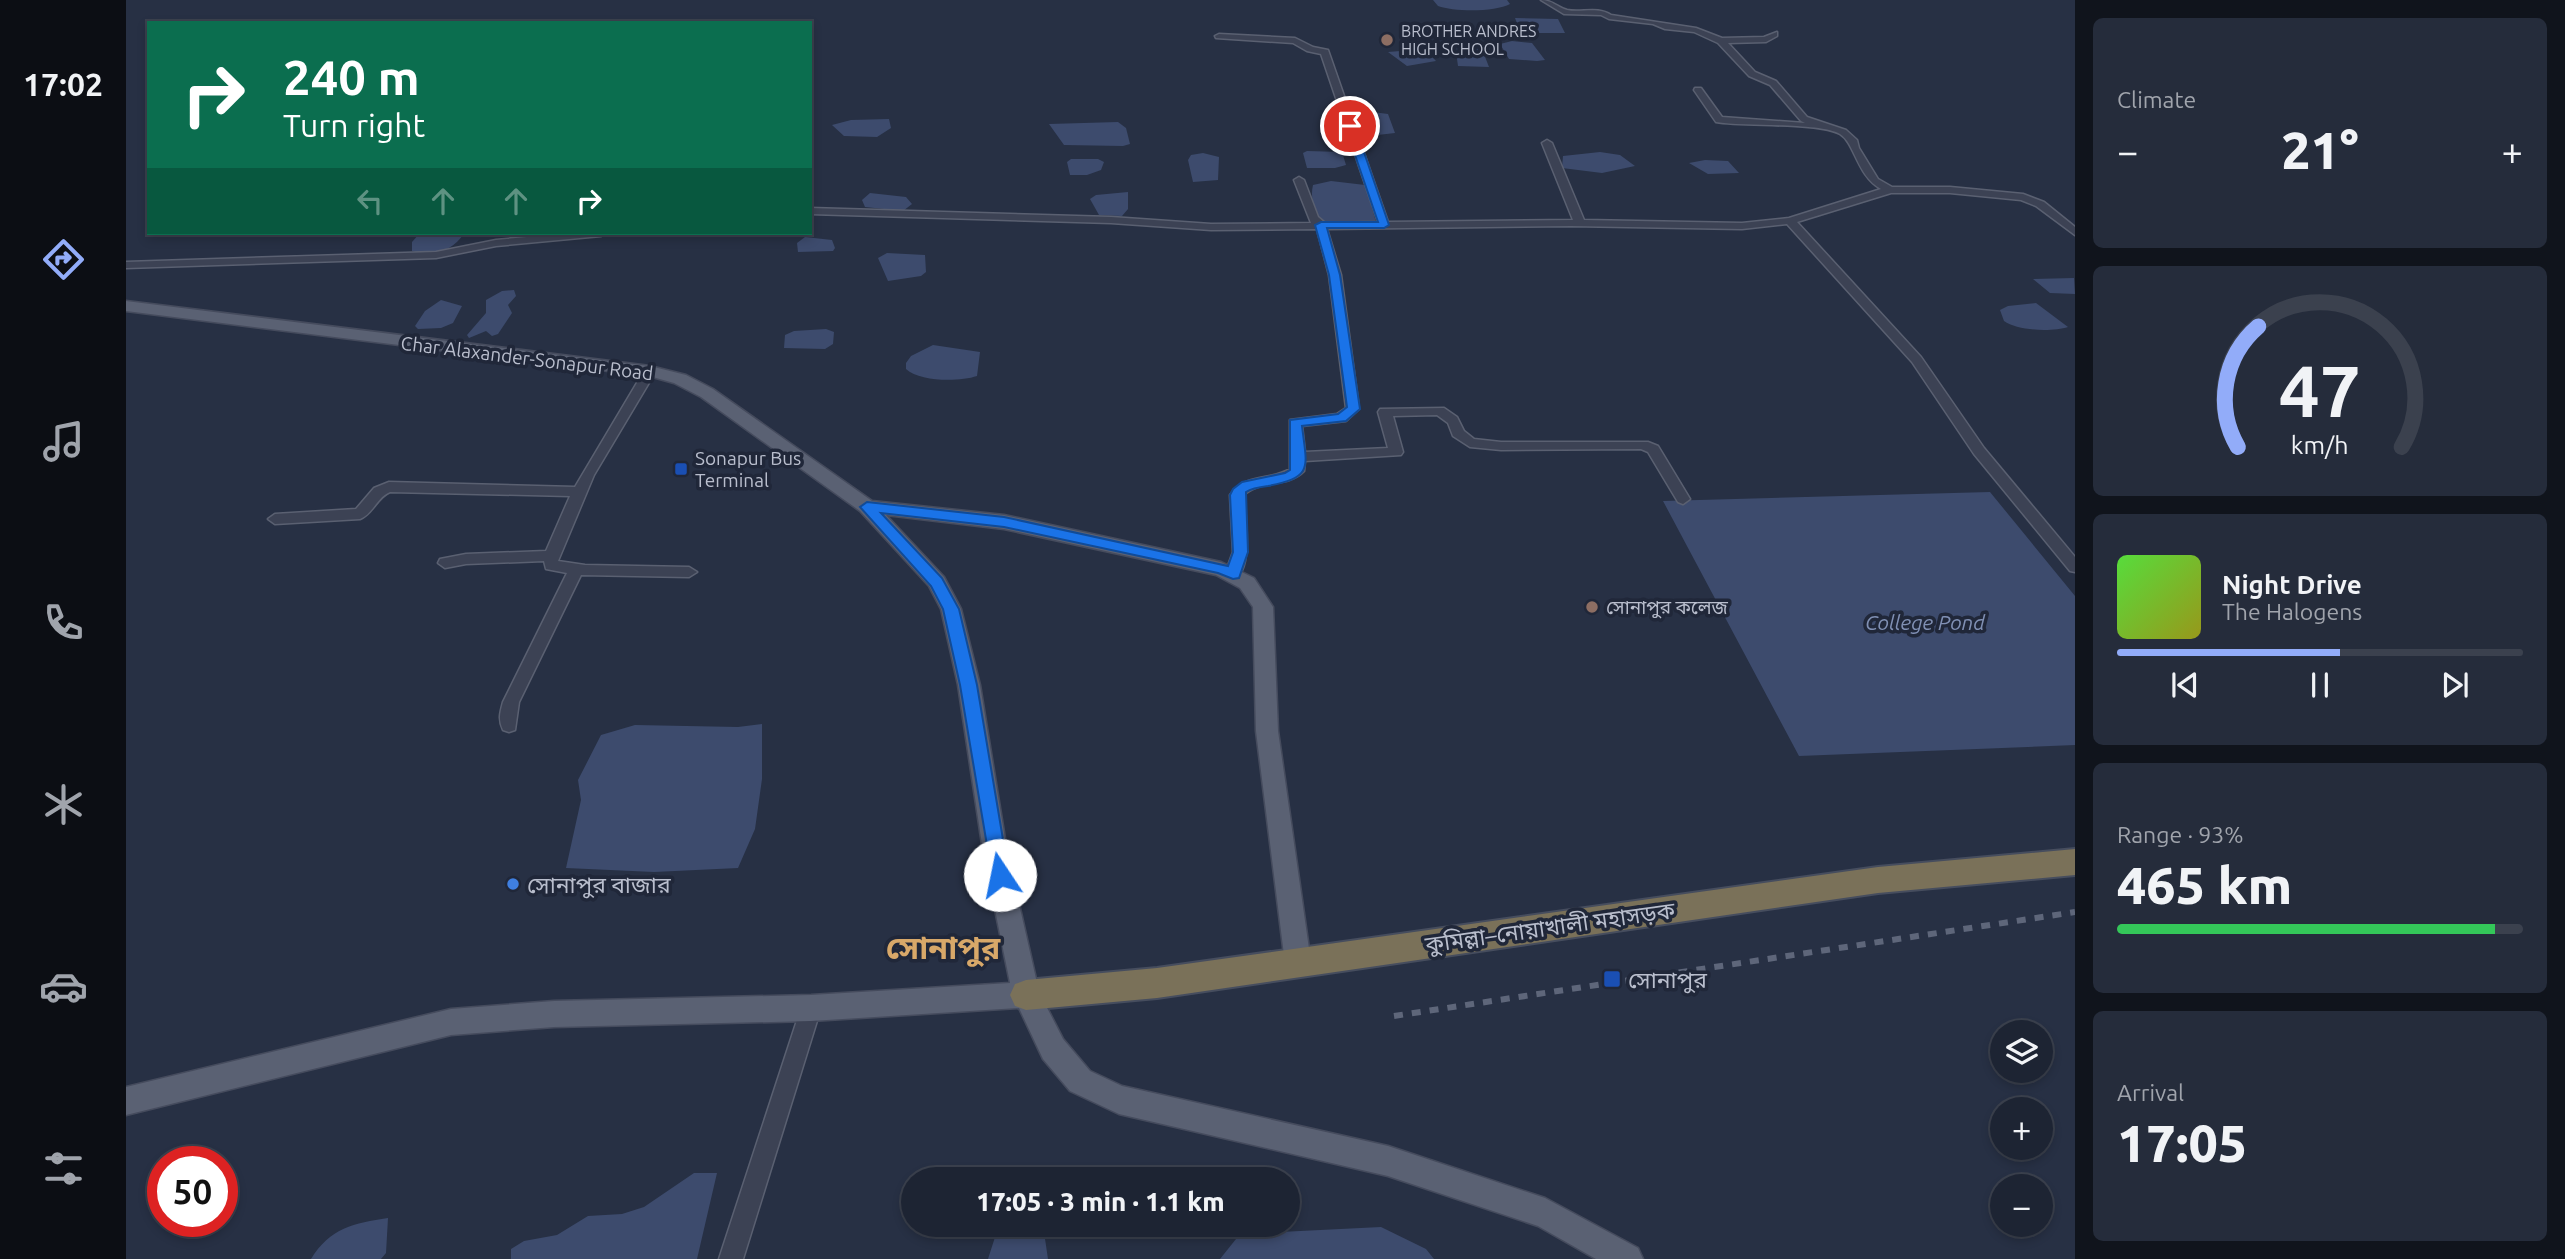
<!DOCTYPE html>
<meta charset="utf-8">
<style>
:root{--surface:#1d2433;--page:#252c3b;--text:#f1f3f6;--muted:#a0a4ac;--line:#3b414e;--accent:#92acf9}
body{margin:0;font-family:Ubuntu,"Noto Sans Bengali",sans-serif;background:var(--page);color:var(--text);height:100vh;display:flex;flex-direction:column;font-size:26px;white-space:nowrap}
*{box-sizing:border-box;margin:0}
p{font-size:23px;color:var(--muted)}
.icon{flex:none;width:38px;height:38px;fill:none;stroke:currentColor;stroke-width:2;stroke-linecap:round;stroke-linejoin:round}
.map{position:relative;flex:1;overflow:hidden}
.details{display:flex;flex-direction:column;gap:18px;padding:18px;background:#10141c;width:490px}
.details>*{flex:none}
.top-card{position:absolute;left:21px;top:21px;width:665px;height:214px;border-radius:0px;box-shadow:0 4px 10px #0003,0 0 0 2px var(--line);background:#0b6e4f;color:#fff;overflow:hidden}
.tools{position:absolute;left:1864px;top:1020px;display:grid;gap:14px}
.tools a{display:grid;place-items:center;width:63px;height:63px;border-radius:50%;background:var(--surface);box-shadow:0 4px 10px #0003,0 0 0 2px var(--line);font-size:35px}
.speed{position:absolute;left:21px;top:1146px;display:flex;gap:14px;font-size:35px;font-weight:700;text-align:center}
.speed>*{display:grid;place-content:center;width:91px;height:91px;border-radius:50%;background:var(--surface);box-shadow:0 4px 10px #0003,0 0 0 2px var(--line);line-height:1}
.speed .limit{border:10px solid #d22;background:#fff;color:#111}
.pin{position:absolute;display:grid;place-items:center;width:60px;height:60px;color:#fff;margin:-30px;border:4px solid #fff;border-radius:50%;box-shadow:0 2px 7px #0007}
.me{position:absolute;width:77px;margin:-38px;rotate:349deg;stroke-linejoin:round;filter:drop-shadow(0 0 5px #0008)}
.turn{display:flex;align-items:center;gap:24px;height:147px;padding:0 21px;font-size:32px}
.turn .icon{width:91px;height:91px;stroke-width:2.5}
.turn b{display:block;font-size:49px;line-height:60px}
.lanes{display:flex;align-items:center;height:66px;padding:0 21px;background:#0003;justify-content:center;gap:35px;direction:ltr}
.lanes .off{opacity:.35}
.big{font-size:52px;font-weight:800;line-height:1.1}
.details .widget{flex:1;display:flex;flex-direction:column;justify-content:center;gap:10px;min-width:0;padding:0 24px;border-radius:10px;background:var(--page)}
.details .dial{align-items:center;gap:0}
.dial svg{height:182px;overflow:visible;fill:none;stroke:var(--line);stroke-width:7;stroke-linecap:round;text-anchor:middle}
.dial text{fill:var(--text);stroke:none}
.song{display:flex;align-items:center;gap:21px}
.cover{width:84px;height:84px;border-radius:10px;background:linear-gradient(135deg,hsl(110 70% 55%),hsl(60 70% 35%))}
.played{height:7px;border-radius:4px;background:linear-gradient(90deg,var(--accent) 55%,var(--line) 55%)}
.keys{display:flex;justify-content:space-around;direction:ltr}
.heat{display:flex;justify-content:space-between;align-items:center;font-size:38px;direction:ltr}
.charge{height:10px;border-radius:5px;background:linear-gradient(90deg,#34c759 93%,var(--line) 0)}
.trip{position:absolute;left:775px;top:1167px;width:399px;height:70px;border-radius:35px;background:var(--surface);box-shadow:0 4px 10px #0003,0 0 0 2px var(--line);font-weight:800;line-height:70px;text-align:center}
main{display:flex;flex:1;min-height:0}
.tabs{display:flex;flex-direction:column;width:126px;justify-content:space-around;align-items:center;background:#0c0e14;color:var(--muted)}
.tabs .icon{width:49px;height:49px}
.tabs .on{color:var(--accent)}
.tabs b{font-size:32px;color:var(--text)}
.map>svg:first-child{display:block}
</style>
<main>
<nav class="tabs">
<b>17:02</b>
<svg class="icon on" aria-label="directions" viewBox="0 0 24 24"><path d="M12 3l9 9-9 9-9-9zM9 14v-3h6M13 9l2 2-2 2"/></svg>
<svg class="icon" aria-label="music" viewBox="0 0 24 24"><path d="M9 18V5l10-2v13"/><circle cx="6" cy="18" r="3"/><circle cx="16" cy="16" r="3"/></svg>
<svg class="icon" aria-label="phone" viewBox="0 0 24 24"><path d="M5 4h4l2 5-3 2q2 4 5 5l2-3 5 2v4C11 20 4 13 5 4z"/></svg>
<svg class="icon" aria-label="climate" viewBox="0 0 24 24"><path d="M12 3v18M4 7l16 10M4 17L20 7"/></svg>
<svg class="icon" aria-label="car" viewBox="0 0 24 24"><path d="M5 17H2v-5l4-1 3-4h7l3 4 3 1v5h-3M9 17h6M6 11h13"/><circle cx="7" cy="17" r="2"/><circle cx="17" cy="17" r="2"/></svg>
<svg class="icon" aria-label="filters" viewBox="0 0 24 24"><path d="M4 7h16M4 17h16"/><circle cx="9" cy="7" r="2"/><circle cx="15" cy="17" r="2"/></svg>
</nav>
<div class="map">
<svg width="1949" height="1259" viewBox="0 0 1949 1259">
<rect width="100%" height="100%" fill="#273044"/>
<path fill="#3d4b6d" d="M 1307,0 L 1381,0 L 1384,4 C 1370,12 1328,12 1312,6 Z
M 1389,18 L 1432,19 L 1439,33 L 1403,33 L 1392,26 Z
M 1386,41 L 1406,43 L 1419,60 L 1411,61 L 1383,59 L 1374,44 Z
M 1299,49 L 1310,61 L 1281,66 L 1262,52 Z
M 1338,49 L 1356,49 L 1363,67 L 1332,66 L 1330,52 Z
M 1239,111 L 1262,114 L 1269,133 L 1243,136 L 1229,114 L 1229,112 Z
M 763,119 L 765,128 L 751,137 L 718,136 L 706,125 L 725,120 Z
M 992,122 L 1000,128 L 1004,144 L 997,146 L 938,145 L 923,124 Z
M 1181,151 L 1216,152 L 1220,165 L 1209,168 L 1181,168 L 1177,153 Z
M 1474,152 L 1494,155 L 1509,166 L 1476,173 L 1436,168 L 1437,156 Z
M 1077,153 L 1093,157 L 1092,180 L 1067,182 L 1062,160 L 1065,155 Z
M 945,159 L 972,159 L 978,162 L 975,170 L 961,175 L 944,175 L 941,162 Z
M 1579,160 L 1602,161 L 1613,173 L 1582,174 L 1563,163 Z
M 1205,181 L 1239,185 L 1250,222 L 1248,224 L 1195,222 C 1188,211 1184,197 1187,185 Z
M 1002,192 L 1002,209 L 996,216 L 973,215 L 964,199 L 970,195 Z
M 744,193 L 780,197 L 786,204 L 777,211 L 739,207 L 736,200 Z
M 338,233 C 328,251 306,257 286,251 L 286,242 L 293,234 Z
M 679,237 L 706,240 L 709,248 L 707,251 L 672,252 L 671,243 Z
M 761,253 L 799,255 L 800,272 L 795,276 L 762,281 L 752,258 Z
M 1948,278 L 1949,294 L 1924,293 L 1907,279 Z
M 388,290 L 390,296 L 382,305 L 386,313 L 372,334 L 366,336 L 360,331 L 343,338 L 341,335 L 360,313 L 360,300 L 376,291 Z
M 315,300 L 336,306 L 327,323 L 315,328 L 292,329 L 289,326 L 299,311 Z
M 1910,303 L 1942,327 C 1926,332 1892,331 1878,321 L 1874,310 L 1882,306 Z
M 700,329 L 708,332 L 707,344 L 699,349 L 658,348 L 659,335 L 668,331 Z
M 807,345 L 854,352 L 851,376 C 833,382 794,382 780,369 L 780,363 L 785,356 Z
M 1864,492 L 1949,596 L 1949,745 L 1673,756 L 1537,501 Z
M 636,724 L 636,779 L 629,829 L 612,868 L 528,872 L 440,868 L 455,800 L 452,780 L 475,735 L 509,725 L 612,727 Z
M 568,1173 L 591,1173 L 571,1259 L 385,1259 L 385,1249 L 398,1241 L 431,1235 L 462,1216 L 496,1214 L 518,1207 Z
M 262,1218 L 260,1253 L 255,1259 L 185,1259 C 204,1228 228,1223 262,1218 Z
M 1255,1227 L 1300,1249 L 1308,1259 L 1094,1259 L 1114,1234 Z
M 918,1232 L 922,1259 L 862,1259 L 870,1234 Z"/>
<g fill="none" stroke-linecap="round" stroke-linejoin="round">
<defs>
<path id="minor" d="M 1415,0 C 1426,0 1431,7 1441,10 C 1455,13 1472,6 1485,15 L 1570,28 L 1596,38 L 1638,37 L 1651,32 L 1651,36 L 1640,42 L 1602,43 L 1629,72 L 1650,81 L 1681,117 L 1720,130 L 1731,140 L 1733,148 L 1752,179 L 1766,187 L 1824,187 L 1897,194 L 1918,202 L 1949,227 L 1949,235 L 1910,206 L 1895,200 L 1824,193 L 1765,193 L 1671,222 L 1795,357 L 1858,448 L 1949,557 L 1949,572 L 1944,571 L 1848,454 L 1786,362 L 1661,224 L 1616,229 L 1445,226 L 1201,229 L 1215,275 L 1233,409 L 1220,421 L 1176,426 L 1179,452 L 1262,448 L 1252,412 L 1254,409 L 1318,408 L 1331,417 L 1338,431 L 1348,439 L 1375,442 L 1522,442 L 1532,446 L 1564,499 L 1557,504 L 1552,502 L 1522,452 L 1515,449 L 1375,450 L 1344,447 L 1327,436 L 1322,423 L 1311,415 L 1267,416 L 1277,452 L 1275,455 L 1179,461 L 1178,471 C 1162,488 1134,479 1118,495 C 1119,513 1128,573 1107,579 L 1099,574 L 1107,552 L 1104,495 C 1119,473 1144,481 1164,469 L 1164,420 L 1211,414 L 1220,408 L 1203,275 L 1191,229 L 1085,230 L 985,223 L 684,214 L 684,208 L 985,217 L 1085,224 L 1185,223 L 1168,180 L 1173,177 L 1178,180 L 1192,217 L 1199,223 L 1252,222 L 1195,54 L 1181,51 L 1167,43 L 1090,38 L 1089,36 L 1093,34 L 1169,38 L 1187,47 L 1202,50 L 1262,222 L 1447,220 L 1416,143 L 1421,140 L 1426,143 L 1458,220 L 1616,223 L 1663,218 L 1755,189 C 1731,176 1729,143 1714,134 C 1693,122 1619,127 1590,122 L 1568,90 L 1569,88 L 1575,88 L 1596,117 L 1679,123 L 1675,121 L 1644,85 L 1623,76 L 1592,43 L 1568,32 L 1539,29 L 1527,24 L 1483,19 L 1475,15 L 1438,14 Z
M 444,233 L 480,233 L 475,236 L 370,246 L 310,258 L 0,268 L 0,262 L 310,252 L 370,240 Z
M 524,367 L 530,371 L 468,475 L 432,561 L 459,565 L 563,567 L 571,572 L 563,577 L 455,575 L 393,702 L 389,730 L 383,732 L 377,730 C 372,719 374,713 377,702 L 441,573 L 420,569 L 418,561 L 340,564 L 319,568 L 312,563 L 314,559 L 340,554 L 420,551 L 444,496 L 264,492 C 251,497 247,514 234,519 L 149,524 L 142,519 L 149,514 L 230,509 L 248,488 L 263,482 L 449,487 L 518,371 Z
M 685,998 L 692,1001 L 695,1008 L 617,1259 L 593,1259 L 675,1008 L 678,1001 Z"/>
<path id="major" d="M 0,301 L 524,366 L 560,375 L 587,389 L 746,501 L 878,515 L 1095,562 L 1128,578 L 1147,607 L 1152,731 L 1185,963 L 1181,972 L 1172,975 L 1163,972 L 1159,963 L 1130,731 L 1127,607 L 1114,588 L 1090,575 L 878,529 L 760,515 L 818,577 L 835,609 L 854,685 L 881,851 L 913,992 L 937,1039 L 964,1071 L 996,1086 L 1262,1146 L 1419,1198 L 1512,1248 L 1517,1259 L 1470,1259 L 1412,1226 L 1262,1176 L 993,1114 L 944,1091 L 917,1059 L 893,1008 L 685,1021 L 428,1027 L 325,1035 L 0,1115 L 0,1087 L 325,1009 L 428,1001 L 685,995 L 884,983 L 857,851 L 832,685 L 815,609 L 803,586 L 734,511 L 575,397 L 548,383 L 523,376 L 0,311 Z"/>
<path id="highway" d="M 1949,849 L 1949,875 L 1752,893 L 1031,998 L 900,1010 L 889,1006 L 884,995 L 889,984 L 900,980 L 1031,968 L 1752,867 Z"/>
</defs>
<use href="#minor" stroke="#5a6071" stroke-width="3"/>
<use href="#major" stroke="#454b5d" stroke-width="3"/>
<use href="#highway" stroke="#464d5e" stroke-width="4"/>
<use href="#minor" fill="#3c4254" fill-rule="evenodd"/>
<use href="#major" fill="#5a6173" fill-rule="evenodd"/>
<use href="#highway" fill="#7a7159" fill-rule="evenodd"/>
<path stroke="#5e667a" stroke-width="6" stroke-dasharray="9 9" stroke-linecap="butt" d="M 1268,1016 L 1949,912"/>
</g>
<path fill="#1a73e8" stroke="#114b97" stroke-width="2" d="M 1224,123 L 1229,126 L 1263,225 L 1258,228 L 1201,228 L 1214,275 L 1234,409 L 1220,421 L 1176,426 C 1181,468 1188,477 1142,486 C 1134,487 1126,488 1120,492 L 1122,552 L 1113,578 L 1107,579 L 1092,573 L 878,527 L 755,513 L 816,578 L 833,609 L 851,685 L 883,875 L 881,881 L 874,884 L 867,881 L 834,685 L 817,609 L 805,586 L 734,507 L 741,502 L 878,517 L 1102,566 L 1107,552 L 1104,495 L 1107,489 L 1116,482 L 1159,473 L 1164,470 L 1164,420 L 1212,414 L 1221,407 L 1203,275 L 1189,225 L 1195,222 L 1252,222 L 1219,126 Z"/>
<g fill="#8d6e63" stroke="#202739" stroke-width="2.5">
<circle cx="1261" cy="40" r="7"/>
<circle cx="1466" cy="607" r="7"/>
</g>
<g fill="#1a4fb4" stroke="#202739" stroke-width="2.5">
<rect x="548" y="462" width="14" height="14" rx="3.5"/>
<rect x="1477" y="970" width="18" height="18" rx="3.5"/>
</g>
<circle fill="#3f7fe0" stroke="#202739" stroke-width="2.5" cx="387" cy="884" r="7"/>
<g text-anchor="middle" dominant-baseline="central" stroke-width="7" stroke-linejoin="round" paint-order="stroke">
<g font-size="16" fill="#b9becd" stroke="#202739" text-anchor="start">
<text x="1275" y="31">BROTHER ANDRES<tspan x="1275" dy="18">HIGH SCHOOL</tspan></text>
</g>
<g font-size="19" fill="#b9becd" stroke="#202739">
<text transform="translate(401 358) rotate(7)">Char Alaxander-Sonapur Road</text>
</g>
<g font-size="19" fill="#b9becd" stroke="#202739" text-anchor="start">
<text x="569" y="458">Sonapur Bus<tspan x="569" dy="22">Terminal</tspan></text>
<text x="1480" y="607">সোনাপুর কলেজ</text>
</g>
<g font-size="21" font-style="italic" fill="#8090b4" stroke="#202739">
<text x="1799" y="622">College Pond</text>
</g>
<g font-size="23" fill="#b9becd" stroke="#202739" text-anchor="start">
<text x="401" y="884">সোনাপুর বাজার</text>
<text x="1502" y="979">সোনাপুর</text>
</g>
<g font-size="23" fill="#b9becd" stroke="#202739">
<text transform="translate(1424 927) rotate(-8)">কুমিল্লা–নোয়াখালী মহাসড়ক</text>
</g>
<g font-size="32" font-weight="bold" fill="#d8a869" stroke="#202739">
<text x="817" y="947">সোনাপুর</text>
</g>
</g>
</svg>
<div class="tools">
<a><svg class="icon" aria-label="layers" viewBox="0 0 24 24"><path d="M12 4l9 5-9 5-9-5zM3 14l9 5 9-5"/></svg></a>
<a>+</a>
<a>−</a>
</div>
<div class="speed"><div class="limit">50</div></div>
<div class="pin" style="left:1224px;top:126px;background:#d93025"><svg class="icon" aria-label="arrive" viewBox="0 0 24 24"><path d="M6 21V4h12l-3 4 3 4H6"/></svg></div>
<svg class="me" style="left:874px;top:875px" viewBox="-20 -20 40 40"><circle r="19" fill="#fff"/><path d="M0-13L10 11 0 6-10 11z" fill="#1a73e8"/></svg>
<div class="trip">17:05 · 3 min · 1.1 km</div>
<div class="top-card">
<div class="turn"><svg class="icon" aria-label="right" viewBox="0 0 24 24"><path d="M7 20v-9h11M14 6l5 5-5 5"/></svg><div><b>240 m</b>Turn right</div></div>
<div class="lanes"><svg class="icon off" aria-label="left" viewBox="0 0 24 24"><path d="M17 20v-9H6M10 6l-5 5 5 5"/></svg><svg class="icon off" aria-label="ahead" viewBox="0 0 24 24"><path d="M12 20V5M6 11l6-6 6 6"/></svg><svg class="icon off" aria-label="ahead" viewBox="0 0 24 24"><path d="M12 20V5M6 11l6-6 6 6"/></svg><svg class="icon" aria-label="right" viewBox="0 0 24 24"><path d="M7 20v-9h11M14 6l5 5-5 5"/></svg></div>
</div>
</div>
<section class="details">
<div class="widget"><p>Climate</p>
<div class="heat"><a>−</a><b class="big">21°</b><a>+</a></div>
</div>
<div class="widget dial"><svg viewBox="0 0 100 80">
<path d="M14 69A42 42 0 1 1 86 69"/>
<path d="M14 69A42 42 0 0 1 23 16" stroke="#92acf9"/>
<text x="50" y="56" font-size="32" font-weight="700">47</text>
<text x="50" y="72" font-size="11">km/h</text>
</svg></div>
<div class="widget">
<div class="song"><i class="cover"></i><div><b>Night Drive</b><p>The Halogens</p></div></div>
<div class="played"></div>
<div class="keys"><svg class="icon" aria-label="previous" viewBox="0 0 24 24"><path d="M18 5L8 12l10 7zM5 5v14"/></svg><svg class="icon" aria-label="pause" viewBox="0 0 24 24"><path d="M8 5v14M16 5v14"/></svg><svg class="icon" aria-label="next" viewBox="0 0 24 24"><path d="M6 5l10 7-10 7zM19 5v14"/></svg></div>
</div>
<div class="widget"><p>Range · 93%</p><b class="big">465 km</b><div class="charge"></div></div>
<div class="widget"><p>Arrival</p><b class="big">17:05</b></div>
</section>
</main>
